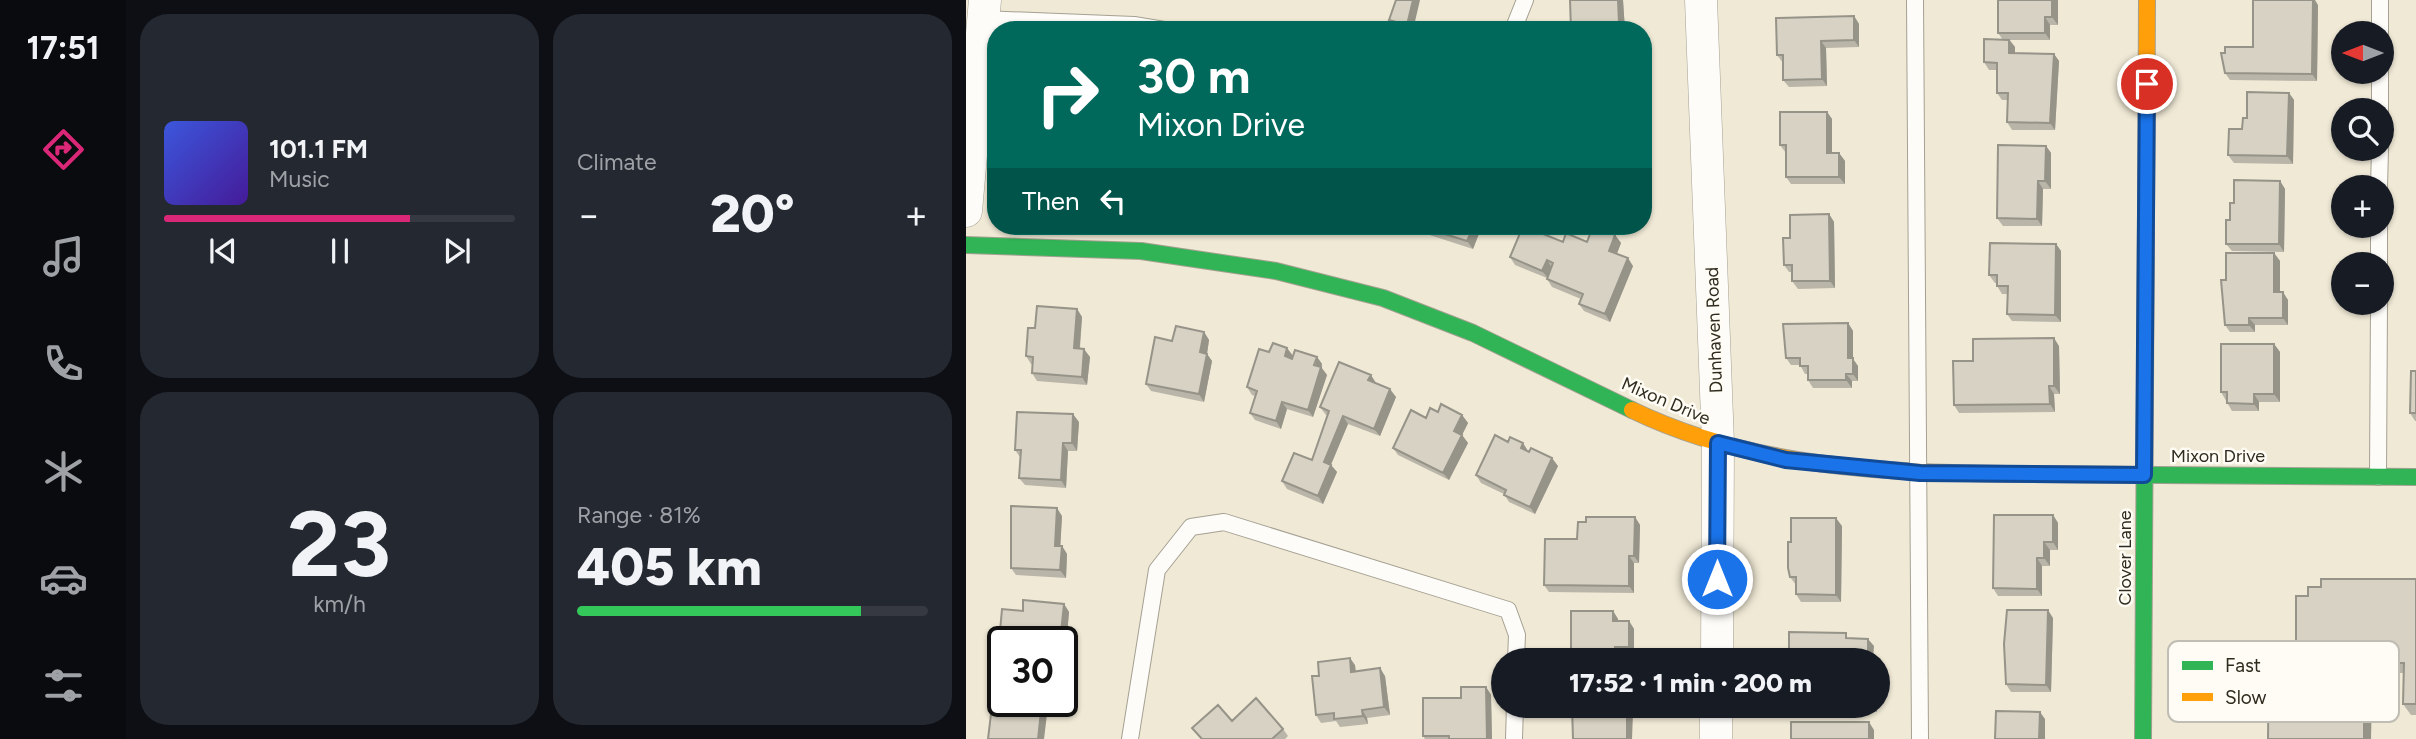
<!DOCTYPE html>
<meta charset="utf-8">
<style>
:root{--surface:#171b24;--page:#242831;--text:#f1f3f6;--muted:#9ea1a6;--line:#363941;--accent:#db2777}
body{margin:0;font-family:Figtree,sans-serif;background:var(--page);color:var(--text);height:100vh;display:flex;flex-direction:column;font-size:26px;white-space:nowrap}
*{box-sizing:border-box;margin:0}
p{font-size:23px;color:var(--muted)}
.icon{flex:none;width:38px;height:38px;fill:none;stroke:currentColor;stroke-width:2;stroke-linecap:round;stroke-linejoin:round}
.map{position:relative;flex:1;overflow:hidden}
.details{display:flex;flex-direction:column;gap:14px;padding:14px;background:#0d0f14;width:840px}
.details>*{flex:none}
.guide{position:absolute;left:21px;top:21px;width:665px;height:214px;border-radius:28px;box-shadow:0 2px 5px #0004;background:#00695c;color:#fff;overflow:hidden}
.needle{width:46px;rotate:270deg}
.tools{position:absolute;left:1365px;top:21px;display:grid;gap:14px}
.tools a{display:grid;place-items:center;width:63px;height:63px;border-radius:50%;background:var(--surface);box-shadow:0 2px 5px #0004;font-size:35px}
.speed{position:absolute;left:21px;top:626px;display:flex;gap:14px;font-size:35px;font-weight:700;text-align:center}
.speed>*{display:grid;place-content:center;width:91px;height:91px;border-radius:50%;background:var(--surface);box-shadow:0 2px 5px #0004;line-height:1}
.speed .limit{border:4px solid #111;border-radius:10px;background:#fff;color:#111}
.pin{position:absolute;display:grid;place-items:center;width:60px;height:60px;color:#fff;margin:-30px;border:4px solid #fff;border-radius:50%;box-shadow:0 2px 7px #0007}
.me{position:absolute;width:77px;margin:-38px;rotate:0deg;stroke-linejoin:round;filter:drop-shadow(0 0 5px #0008)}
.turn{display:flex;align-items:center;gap:24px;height:147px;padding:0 35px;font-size:32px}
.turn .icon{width:91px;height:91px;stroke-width:2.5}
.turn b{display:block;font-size:49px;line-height:60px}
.then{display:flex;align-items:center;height:66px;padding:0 35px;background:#0003;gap:14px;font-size:26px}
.big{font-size:52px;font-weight:800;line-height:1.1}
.details .tile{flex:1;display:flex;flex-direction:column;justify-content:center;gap:10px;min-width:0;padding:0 24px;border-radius:28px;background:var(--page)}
.details .dial{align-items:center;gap:0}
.dial b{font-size:91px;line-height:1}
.song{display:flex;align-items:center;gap:21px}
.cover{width:84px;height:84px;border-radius:10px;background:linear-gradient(135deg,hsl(230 70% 55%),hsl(260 70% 35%))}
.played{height:7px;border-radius:4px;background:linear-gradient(90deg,var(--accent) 70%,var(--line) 70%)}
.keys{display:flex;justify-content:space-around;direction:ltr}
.heat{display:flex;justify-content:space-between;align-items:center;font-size:38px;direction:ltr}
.charge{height:10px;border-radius:5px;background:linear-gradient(90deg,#34c759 81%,var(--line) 0)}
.details .tiles{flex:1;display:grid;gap:14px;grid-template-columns:repeat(2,1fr)}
.trip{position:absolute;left:525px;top:648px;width:399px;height:70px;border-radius:35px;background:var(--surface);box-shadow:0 2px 5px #0004;font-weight:800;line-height:70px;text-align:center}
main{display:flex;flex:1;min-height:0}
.tabs{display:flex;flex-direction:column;width:126px;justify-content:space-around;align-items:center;background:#090b0e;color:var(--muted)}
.tabs .icon{width:49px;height:49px}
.tabs .active{color:var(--accent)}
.tabs b{font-size:32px;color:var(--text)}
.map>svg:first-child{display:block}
</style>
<main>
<nav class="tabs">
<b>17:51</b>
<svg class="icon active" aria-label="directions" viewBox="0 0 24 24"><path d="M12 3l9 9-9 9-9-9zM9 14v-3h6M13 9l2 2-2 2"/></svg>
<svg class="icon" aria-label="music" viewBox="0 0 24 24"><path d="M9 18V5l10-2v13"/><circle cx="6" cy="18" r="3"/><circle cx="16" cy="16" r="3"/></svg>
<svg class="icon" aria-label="phone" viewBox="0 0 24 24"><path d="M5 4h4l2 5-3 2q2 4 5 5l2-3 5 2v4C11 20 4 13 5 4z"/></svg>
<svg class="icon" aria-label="climate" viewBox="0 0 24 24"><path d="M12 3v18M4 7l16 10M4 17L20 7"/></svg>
<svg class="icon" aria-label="car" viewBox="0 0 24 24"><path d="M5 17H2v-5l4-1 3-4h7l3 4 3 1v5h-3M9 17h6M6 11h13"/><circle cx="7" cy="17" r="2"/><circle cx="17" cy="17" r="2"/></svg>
<svg class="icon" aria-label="filters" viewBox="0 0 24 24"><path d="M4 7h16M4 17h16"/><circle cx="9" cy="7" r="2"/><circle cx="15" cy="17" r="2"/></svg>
</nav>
<section class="details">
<div class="tiles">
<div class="tile">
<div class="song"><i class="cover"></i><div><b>101.1 FM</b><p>Music</p></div></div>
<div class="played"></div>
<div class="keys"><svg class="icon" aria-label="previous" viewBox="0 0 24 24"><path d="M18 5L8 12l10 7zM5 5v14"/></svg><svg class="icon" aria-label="pause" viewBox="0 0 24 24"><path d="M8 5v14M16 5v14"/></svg><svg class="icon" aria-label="next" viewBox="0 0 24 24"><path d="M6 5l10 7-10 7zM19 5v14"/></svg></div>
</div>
<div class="tile"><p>Climate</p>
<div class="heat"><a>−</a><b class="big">20°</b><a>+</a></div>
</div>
<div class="tile dial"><b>23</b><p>km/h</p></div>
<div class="tile"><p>Range · 81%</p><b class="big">405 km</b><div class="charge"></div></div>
</div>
</section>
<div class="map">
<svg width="1450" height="739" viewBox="0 0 1450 739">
<rect width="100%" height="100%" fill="#f0e9d6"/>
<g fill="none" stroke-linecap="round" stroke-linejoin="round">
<defs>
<path id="lane" d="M 949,0 L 954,739
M 17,19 L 168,25 L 198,30
M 547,30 L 559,0
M 1414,33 L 1414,0
M 1414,110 L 1414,72
M 1413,187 L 1414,149
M 1413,264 L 1413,226
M 1412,477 L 1413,303
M 164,739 L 191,570 L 225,527 L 258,522 L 542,610 L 551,635 L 550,660
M 548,739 L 549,705"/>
<path id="street" d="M 735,0 L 752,443 L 751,660
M 0,211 L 19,0
M 750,739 L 750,705"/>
<path id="fast" d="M 0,245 L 175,251 L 310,271 L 417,298 L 507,333 L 666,410
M 1055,474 L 1450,477
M 1177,739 L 1180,215"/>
<path id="slow" d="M 1180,215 L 1181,0
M 666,410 C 788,469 923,473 1055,474"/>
</defs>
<use href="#lane" stroke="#a5a092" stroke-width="18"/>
<use href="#street" stroke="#a5a092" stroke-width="33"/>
<use href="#fast" stroke="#a5a092" stroke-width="18"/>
<use href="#slow" stroke="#a5a092" stroke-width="18"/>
<use href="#lane" stroke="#fdfcf9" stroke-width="16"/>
<use href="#street" stroke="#fdfcf9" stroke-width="32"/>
<use href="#fast" stroke="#30b455" stroke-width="16"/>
<use href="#slow" stroke="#ff9f0a" stroke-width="16"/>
</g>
<path fill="#b9b5a8" d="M 430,0 L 447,30 L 436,30 L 429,28 L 423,20 Z
M 604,0 L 657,0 L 659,30 L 605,30 Z
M 1092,0 L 1092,25 L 1084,25 L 1084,40 L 1044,40 L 1049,47 L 1049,53 L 1088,54 L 1093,61 L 1089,130 L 1046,130 L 1041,122 L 1042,100 L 1036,100 L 1031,93 L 1031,70 L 1023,70 L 1018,62 L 1037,40 L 1032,33 Z
M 1352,5 L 1351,81 L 1264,80 L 1259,73 L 1259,53 L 1287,47 Z
M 888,16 L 893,24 L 893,47 L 860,48 L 861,86 L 823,87 L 817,80 L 817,63 L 811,55 Z
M 1323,93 L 1328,100 L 1327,164 L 1268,163 L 1262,155 L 1276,129 L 1281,118 Z
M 861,112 L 866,119 L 866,153 L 873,153 L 879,161 L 879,184 L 825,184 L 820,177 L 820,153 L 814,145 Z
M 1080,146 L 1085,153 L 1085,189 L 1077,189 L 1076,226 L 1037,226 L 1031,218 Z
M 1314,181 L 1319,189 L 1318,252 L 1266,251 L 1260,244 L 1268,203 Z
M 863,214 L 868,222 L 869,288 L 832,289 L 826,281 L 826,272 L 823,272 L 818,265 L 824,238 Z
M 371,226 L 410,226 L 408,234 Z
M 443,226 L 516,226 L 507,249 L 445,229 Z
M 649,235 L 655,243 L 651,254 L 667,266 L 644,322 L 618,311 L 613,304 L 615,299 L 586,287 L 581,279 L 581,278 L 549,265 L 544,257 Z
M 1090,244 L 1095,251 L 1095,322 L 1046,321 L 1041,314 L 1042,294 L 1036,294 L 1031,286 L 1031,283 L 1029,283 L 1023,275 Z
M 1308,253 L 1314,261 L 1314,292 L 1322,300 L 1322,325 L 1289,325 L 1289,332 L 1264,332 L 1259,325 L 1260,280 Z
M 111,309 L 116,317 L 114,349 L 124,357 L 121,385 L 71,381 L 66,373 L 67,364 L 65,364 L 60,356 L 69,328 Z
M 882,323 L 887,331 L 887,359 L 892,366 L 892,381 L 886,381 L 886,388 L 847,388 L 842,380 L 842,374 L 839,374 L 834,365 L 825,365 L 820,358 Z
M 238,332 L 243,340 L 241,354 L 246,361 L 238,402 L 185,391 L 180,384 L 206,341 Z
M 1308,344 L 1314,352 L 1314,402 L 1293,402 L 1293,411 L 1266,411 L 1255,392 Z
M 1093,346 L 1094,394 L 1088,394 L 1089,412 L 993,413 L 988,405 L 1007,361 Z
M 321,348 L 327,356 L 351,357 L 356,364 L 355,367 L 361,375 L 347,417 L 321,409 L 315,429 L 289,420 L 284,413 L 289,396 L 286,395 L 281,387 L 303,352 Z
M 1450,371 L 1450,421 L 1449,421 L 1444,413 Z
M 410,383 L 430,397 L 414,436 L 382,424 L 365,465 L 371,472 L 357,504 L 321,489 L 316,481 L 346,460 L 361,415 L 360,415 L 354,407 Z
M 472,412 L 496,415 L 502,423 L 496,435 L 502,443 L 483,480 L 432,455 L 427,448 L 460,418 Z
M 113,422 L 111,451 L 102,451 L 100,488 L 59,485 L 53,478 L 54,457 L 49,450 Z
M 542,442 L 562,451 L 562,452 L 592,466 L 569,514 L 543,502 L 538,494 L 515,483 L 510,475 Z
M 1087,515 L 1092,523 L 1092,550 L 1084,550 L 1084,566 L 1076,566 L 1076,596 L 1032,596 L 1027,588 Z
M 96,516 L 94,546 L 96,546 L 101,554 L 100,578 L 50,575 L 45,568 Z
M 669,517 L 674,525 L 673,563 L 668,563 L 668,593 L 583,592 L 578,585 L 611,539 L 620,522 Z
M 876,526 L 875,602 L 835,602 L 830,594 L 830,585 L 824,577 L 825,542 Z
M 1450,579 L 1450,715 L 1445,715 L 1437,704 L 1438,673 L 1406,673 L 1405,739 L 1302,739 L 1330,646 L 1342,596 L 1355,587 Z
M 98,604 L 103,612 L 98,669 L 96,668 L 96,642 L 47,642 L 46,639 L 39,639 L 34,631 L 57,611 Z
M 647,611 L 652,619 L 652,621 L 663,621 L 668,629 L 668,654 L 654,654 L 605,660 Z
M 1087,618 L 1085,692 L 1045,692 L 1040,684 Z
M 389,665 L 390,671 L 419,676 L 424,715 L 401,718 L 402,724 L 374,727 L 370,721 L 355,723 L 350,715 L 353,676 Z
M 520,687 L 525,695 L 526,739 L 459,739 L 457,736 L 495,698 Z
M 832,705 L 911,705 L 911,712 L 836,711 Z
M 266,721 L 317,729 L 322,736 L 319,739 L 235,739 L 226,728 Z"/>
<path fill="#969388" d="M 447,0 L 454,0 L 447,30 L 444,30 L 441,25 Z
M 652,0 L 657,0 L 659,30 L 653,23 Z
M 1086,0 L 1092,0 L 1092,25 L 1086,17 Z
M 1347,0 L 1349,0 L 1352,5 L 1351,81 L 1346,74 Z
M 888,16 L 893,24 L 893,47 L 888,40 Z
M 1079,17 L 1084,25 L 1084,40 L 1079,33 Z
M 1043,40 L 1049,47 L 1049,60 L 1043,53 Z
M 855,41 L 860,48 L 861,86 L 856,79 Z
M 1088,54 L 1093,61 L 1089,130 L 1084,123 Z
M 1323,93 L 1328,100 L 1327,164 L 1321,156 Z
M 861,112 L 866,119 L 866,161 L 861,153 Z
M 1080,146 L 1085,153 L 1085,189 L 1079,181 Z
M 873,153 L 879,161 L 879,184 L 873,177 Z
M 1072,181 L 1077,189 L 1076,226 L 1071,219 Z
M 1314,181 L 1319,189 L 1318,252 L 1313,244 Z
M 863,214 L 868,222 L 869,288 L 864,281 Z
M 403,226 L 410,226 L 408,234 Z
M 508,226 L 516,226 L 507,249 L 501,241 Z
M 649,235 L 655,243 L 649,258 L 643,251 Z
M 1090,244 L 1095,251 L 1095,322 L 1089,315 Z
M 1308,253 L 1314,261 L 1314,300 L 1308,292 Z
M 662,258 L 667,266 L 644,322 L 639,314 Z
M 581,260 L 586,268 L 582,278 L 576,271 Z
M 1317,292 L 1322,300 L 1322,325 L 1317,318 Z
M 111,309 L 116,317 L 113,356 L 108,348 Z
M 1283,318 L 1289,325 L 1289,332 L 1283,325 Z
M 882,323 L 887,331 L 887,359 L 892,366 L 892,381 L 887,374 L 882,358 Z
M 238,332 L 243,340 L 240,360 L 234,352 Z
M 1088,338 L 1093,346 L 1094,394 L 1088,386 Z
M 1308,344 L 1314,352 L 1314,402 L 1308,394 Z
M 321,348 L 327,356 L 324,364 L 319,356 Z
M 118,349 L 124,357 L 121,385 L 116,377 Z
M 241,354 L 246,361 L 238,402 L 233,394 Z
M 351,357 L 356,364 L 355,368 L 355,367 L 361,375 L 347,417 L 342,410 Z
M 880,374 L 886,381 L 886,388 L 880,380 Z
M 405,375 L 410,383 L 402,380 Z
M 1083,386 L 1088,394 L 1089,412 L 1084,404 Z
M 424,389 L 430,397 L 414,436 L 408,429 Z
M 1288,394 L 1293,402 L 1293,411 L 1288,404 Z
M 316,402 L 321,409 L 315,429 L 310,421 Z
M 107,414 L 113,422 L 111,451 L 106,443 Z
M 496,415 L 502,423 L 494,439 L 488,431 Z
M 377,416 L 382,424 L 363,469 L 358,462 Z
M 496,435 L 502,443 L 483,480 L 477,473 Z
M 97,443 L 102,451 L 100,488 L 95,480 Z
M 557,443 L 562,451 L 560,456 L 555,448 Z
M 586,458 L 592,466 L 569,514 L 564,507 Z
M 365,465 L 371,472 L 357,504 L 352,496 Z
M 91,508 L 96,516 L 94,553 L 89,546 Z
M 1087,515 L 1092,523 L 1092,550 L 1087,542 Z
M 669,517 L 674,525 L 673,563 L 668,556 Z
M 870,518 L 876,526 L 875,602 L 870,595 Z
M 1078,542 L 1084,550 L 1084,566 L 1078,558 Z
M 96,546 L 101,554 L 100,578 L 94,570 Z
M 663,556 L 668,563 L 668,593 L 663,586 Z
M 1071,558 L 1076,566 L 1076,596 L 1071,589 Z
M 98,604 L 103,612 L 98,669 L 96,666 L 96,642 L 94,642 Z
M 1082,610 L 1087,618 L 1085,692 L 1080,685 Z
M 647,611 L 652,619 L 652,629 L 647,621 Z
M 663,621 L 668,629 L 668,654 L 663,647 Z
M 902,639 L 908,646 L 907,660 L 902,660 Z
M 649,647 L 654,654 L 654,660 L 648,660 Z
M 384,658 L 389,665 L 390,680 L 385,672 Z
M 1398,663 L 1406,673 L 1405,739 L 1398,739 Z
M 414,668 L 419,676 L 424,715 L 418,707 Z
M 520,687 L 525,695 L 526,739 L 521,739 Z
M 76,702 L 79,702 L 82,706 L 78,739 L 72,739 Z
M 907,705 L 911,705 L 911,712 Z
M 661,706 L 667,713 L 666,739 L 661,739 Z
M 396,710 L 401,718 L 402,724 L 397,716 Z
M 1074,712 L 1079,719 L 1079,739 L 1073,739 Z
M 903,722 L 908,730 L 908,739 L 903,739 Z"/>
<path fill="#d7d2c3" stroke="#969388" stroke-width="2" d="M 430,0 L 447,0 L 441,25 L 423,20 Z
M 604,0 L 652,0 L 653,23 L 649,23 L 649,30 L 605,30 Z
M 1032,0 L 1086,0 L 1086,17 L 1079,17 L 1079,33 L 1032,33 Z
M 1287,0 L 1347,0 L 1346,74 L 1259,73 L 1255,53 L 1259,53 L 1259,47 L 1287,47 Z
M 888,16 L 888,40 L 855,41 L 856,79 L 817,80 L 817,55 L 811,55 L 810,18 Z
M 1018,39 L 1043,40 L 1043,53 L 1088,54 L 1084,123 L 1041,122 L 1042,93 L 1031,93 L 1031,63 L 1018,62 Z
M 1281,92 L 1323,93 L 1321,156 L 1262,155 L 1263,129 L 1276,129 L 1277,118 L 1281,118 Z
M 814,112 L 861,112 L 861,153 L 873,153 L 873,177 L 820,177 L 820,145 L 814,145 Z
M 1032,145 L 1080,146 L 1079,181 L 1072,181 L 1071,219 L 1031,218 Z
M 1268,180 L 1314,181 L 1313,244 L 1260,244 L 1260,220 L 1264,220 L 1264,203 L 1268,203 Z
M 863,214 L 864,281 L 826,281 L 826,265 L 818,265 L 817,238 L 824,238 L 824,215 Z
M 453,226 L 508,226 L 501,241 Z
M 557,226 L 597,242 L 600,233 L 621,242 L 627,226 L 649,235 L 643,251 L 662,258 L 639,314 L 613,304 L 617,294 L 581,279 L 587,263 L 581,260 L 576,271 L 544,257 Z
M 1024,243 L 1090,244 L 1089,315 L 1041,314 L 1042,286 L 1031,286 L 1031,275 L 1023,275 Z
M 1260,253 L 1308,253 L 1308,292 L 1317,292 L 1317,318 L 1283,318 L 1283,325 L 1259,325 L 1255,280 L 1260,280 Z
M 71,306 L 111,309 L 108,348 L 118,349 L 116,377 L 66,373 L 67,357 L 60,356 L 62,328 L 69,328 Z
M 882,323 L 882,358 L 887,358 L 887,374 L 880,374 L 880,380 L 842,380 L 842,366 L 834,366 L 834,358 L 820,358 L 817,324 Z
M 210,326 L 238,332 L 234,352 L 241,354 L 233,394 L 180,384 L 189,337 L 206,341 Z
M 1088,338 L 1088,386 L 1083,386 L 1084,404 L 988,405 L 987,361 L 1007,361 L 1007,339 Z
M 307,343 L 321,348 L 319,356 L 326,359 L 329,350 L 351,357 L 348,365 L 355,367 L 342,410 L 316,402 L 310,421 L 284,413 L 291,391 L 281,387 L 293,349 L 303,352 Z
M 1255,344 L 1308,344 L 1308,394 L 1288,394 L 1288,404 L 1261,403 L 1261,392 L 1255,392 Z
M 373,362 L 405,375 L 402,380 L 424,389 L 408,429 L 377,416 L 358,462 L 365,465 L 352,496 L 316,481 L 328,453 L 346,460 L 363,411 L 354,407 Z
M 1445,371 L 1450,371 L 1450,413 L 1444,413 Z
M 475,404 L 496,415 L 488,431 L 496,435 L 477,473 L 427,448 L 445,410 L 460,418 L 464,408 L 472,412 Z
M 51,412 L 107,414 L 106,443 L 97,443 L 95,480 L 53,478 L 55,450 L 49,450 Z
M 529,435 L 542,442 L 544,437 L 557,443 L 555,448 L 563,452 L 565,448 L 586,458 L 564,507 L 538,495 L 540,490 L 510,475 Z
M 45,506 L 91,508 L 89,546 L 96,546 L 94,570 L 45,568 Z
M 1028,515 L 1087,515 L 1087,542 L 1078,542 L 1078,558 L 1071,558 L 1071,589 L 1027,588 Z
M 620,517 L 669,517 L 668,556 L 663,556 L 663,586 L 578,585 L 579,539 L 611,539 L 612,522 L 620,522 Z
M 825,518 L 870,518 L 870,595 L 830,594 L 830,577 L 824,577 L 822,568 L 822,542 L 825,542 Z
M 1355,579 L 1450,579 L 1450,704 L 1437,704 L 1438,663 L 1398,663 L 1398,739 L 1302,739 L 1303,646 L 1330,646 L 1330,596 L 1342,596 L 1342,587 L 1355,587 Z
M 57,600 L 98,604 L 94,642 L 53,642 L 53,641 L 46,640 L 46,632 L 34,631 L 36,609 L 57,611 Z
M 1041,610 L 1082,610 L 1080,685 L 1040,684 L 1038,644 Z
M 605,611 L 647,611 L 647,621 L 663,621 L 663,647 L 649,647 L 648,660 L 605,660 Z
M 823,632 L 880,633 L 880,638 L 902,639 L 902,660 L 823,660 Z
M 384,658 L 385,672 L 414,668 L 418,707 L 396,710 L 397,716 L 368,719 L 368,713 L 350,715 L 346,676 L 353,676 L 352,662 Z
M 495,687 L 520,687 L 521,739 L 483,739 L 483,736 L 457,736 L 457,698 L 495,698 Z
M 36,694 L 37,702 L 76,702 L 72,739 L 22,739 L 25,714 L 34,715 Z
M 290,698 L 317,729 L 306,739 L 236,739 L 226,728 L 252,705 L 266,721 Z
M 606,706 L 661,706 L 661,739 L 607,739 Z
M 1030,711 L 1074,712 L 1073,739 L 1029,739 Z
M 825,722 L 903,722 L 903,739 L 825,739 Z"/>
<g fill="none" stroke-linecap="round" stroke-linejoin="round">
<defs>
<path id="route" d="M 751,579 L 752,443 L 820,460 L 954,473 L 1178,475 L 1181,84"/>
</defs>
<use href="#route" stroke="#114b97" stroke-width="18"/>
<use href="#route" stroke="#1a73e8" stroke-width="12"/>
</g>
<g text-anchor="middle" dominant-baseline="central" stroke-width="5" stroke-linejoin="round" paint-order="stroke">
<g font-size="18" fill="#2f2b1e" stroke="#fefcf5">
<text transform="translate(748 330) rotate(-92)">Dunhaven Road</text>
<text transform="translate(700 401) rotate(23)">Mixon Drive</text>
<text x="1252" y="456">Mixon Drive</text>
<text transform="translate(1159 558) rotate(-90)">Clover Lane</text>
</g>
</g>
<rect x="1202" y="641" width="231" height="81" rx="10" fill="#fefcf5" stroke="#c0bdb4" stroke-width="2"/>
<rect x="1216" y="661" width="31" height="9" fill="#30b455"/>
<rect x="1216" y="693" width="31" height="8" fill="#ff9f0a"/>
<g font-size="19" fill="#2f2b1e">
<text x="1259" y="672">Fast</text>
<text x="1259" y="704">Slow</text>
</g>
</svg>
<div class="tools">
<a><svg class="needle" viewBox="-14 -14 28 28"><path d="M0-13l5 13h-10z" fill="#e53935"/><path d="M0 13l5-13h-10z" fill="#9ea1a6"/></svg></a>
<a><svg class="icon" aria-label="search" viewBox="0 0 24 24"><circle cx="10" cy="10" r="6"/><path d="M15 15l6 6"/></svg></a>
<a>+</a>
<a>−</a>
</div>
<div class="speed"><div class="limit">30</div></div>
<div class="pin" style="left:1181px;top:84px;background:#d93025"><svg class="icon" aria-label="arrive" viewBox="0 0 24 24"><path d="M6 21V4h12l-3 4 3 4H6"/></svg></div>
<svg class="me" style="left:751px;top:579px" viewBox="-20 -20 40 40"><circle r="17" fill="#1a73e8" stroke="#fff" stroke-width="3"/><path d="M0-11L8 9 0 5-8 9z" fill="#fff"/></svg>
<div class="trip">17:52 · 1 min · 200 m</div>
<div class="guide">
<div class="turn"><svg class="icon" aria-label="right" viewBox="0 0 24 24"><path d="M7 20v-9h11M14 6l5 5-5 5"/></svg><div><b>30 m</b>Mixon Drive</div></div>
<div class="then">Then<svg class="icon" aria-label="left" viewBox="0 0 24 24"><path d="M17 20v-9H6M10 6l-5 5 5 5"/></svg></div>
</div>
</div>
</main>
